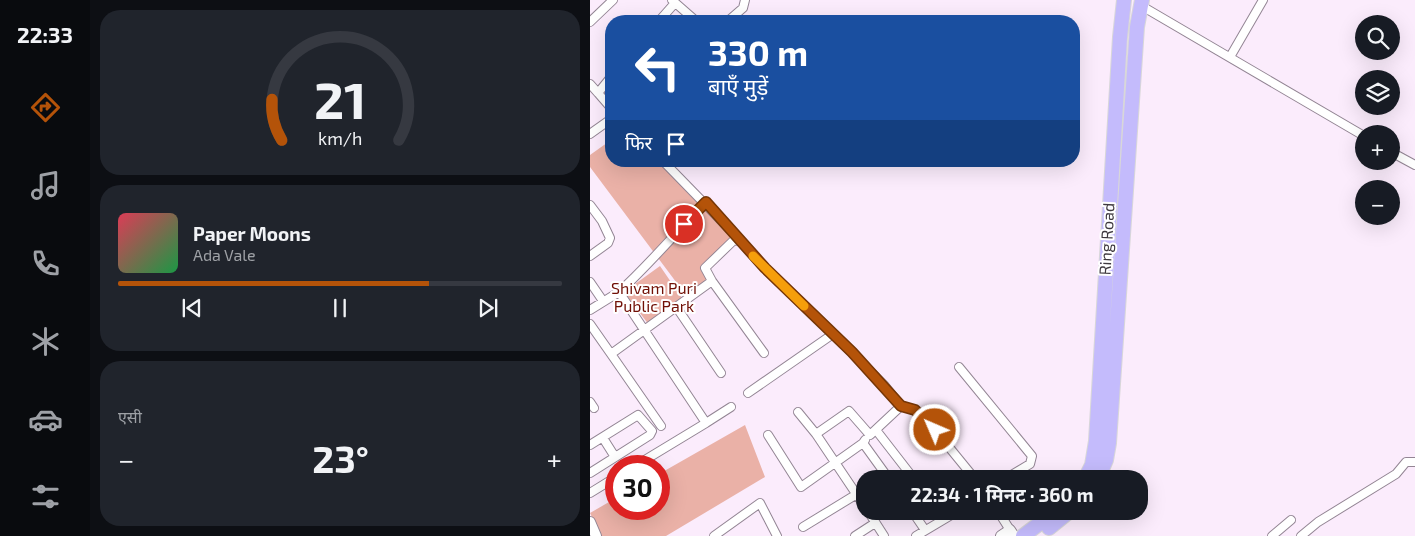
<!DOCTYPE html>
<html lang="hi">
<meta charset="utf-8">
<style>
:root{--surface:#171b24;--page:#20242c;--text:#f1f3f6;--muted:#9ea1a6;--line:#363941;--accent:#b45309}
body{margin:0;font-family:"Exo 2","Noto Sans Devanagari",sans-serif;background:var(--page);color:var(--text);height:100vh;display:flex;flex-direction:column;font-size:19px;white-space:nowrap}
*{box-sizing:border-box;margin:0}
p{font-size:16px;color:var(--muted)}
.icon{flex:none;width:28px;height:28px;fill:none;stroke:currentColor;stroke-width:2;stroke-linecap:round;stroke-linejoin:round}
.map{position:relative;flex:1;overflow:hidden}
.sheet{display:flex;flex-direction:column;gap:10px;padding:10px;background:#0d0f14;width:500px}
.sheet>*{flex:none}
.banner{position:absolute;left:15px;top:15px;width:475px;height:152px;border-radius:20px;box-shadow:0 5px 20px #0002;background:#1a4fa0;color:#fff;overflow:hidden}
.controls{position:absolute;left:765px;top:15px;display:grid;gap:10px}
.controls a{display:grid;place-items:center;width:45px;height:45px;border-radius:50%;background:var(--surface);box-shadow:0 5px 20px #0002;font-size:25px}
.speed{position:absolute;left:15px;top:455px;display:flex;gap:10px;font-size:25px;font-weight:700;text-align:center}
.speed>*{display:grid;place-content:center;width:65px;height:65px;border-radius:50%;background:var(--surface);box-shadow:0 5px 20px #0002;line-height:1}
.speed .limit{border:8px solid #d22;background:#fff;color:#111}
.pin{position:absolute;display:grid;place-items:center;width:42px;height:42px;color:#fff;margin:-21px;border:2px solid #fff;border-radius:50%;box-shadow:0 1px 5px #0007}
.me{position:absolute;width:55px;margin:-28px;rotate:315deg;stroke-linejoin:round;filter:drop-shadow(0 0 4px #0008)}
.turn{display:flex;align-items:center;gap:18px;height:105px;padding:0 20px;font-size:22px}
.turn .icon{width:65px;height:65px;stroke-width:2.5}
.turn b{display:block;font-size:35px;line-height:42px}
.then{display:flex;align-items:center;height:48px;padding:0 20px;background:#0003;gap:10px;font-size:19px}
.big{font-size:38px;font-weight:700;line-height:1.1}
.sheet .widget{flex:1;display:flex;flex-direction:column;justify-content:center;gap:8px;min-width:0;padding:0 18px;border-radius:20px;background:var(--page)}
.sheet .dial{align-items:center;gap:0}
.dial svg{height:130px;overflow:visible;fill:none;stroke:var(--line);stroke-width:7;stroke-linecap:round;text-anchor:middle}
.dial text{fill:var(--text);stroke:none}
.song{display:flex;align-items:center;gap:15px}
.cover{width:60px;height:60px;border-radius:8px;background:linear-gradient(135deg,hsl(350 70% 55%),hsl(140 70% 35%))}
.played{height:5px;border-radius:2px;background:linear-gradient(90deg,var(--accent) 70%,var(--line) 70%)}
.keys{display:flex;justify-content:space-around;direction:ltr}
.heat{display:flex;justify-content:space-between;align-items:center;font-size:28px;direction:ltr}
.trip{position:absolute;left:266px;top:470px;width:292px;height:50px;border-radius:20px;background:var(--surface);box-shadow:0 5px 20px #0002;font-weight:700;line-height:50px;text-align:center}
main{display:flex;flex:1;min-height:0}
.dock{display:flex;flex-direction:column;width:90px;justify-content:space-around;align-items:center;background:#090b0e;color:var(--muted)}
.dock .icon{width:35px;height:35px}
.dock .selected{color:var(--accent)}
.dock b{font-size:22px;color:var(--text)}
.map>svg:first-child{display:block}
</style>
<main>
<nav class="dock">
<b>22:33</b>
<svg class="icon selected" aria-label="directions" viewBox="0 0 24 24"><path d="M12 3l9 9-9 9-9-9zM9 14v-3h6M13 9l2 2-2 2"/></svg>
<svg class="icon" aria-label="music" viewBox="0 0 24 24"><path d="M9 18V5l10-2v13"/><circle cx="6" cy="18" r="3"/><circle cx="16" cy="16" r="3"/></svg>
<svg class="icon" aria-label="phone" viewBox="0 0 24 24"><path d="M5 4h4l2 5-3 2q2 4 5 5l2-3 5 2v4C11 20 4 13 5 4z"/></svg>
<svg class="icon" aria-label="climate" viewBox="0 0 24 24"><path d="M12 3v18M4 7l16 10M4 17L20 7"/></svg>
<svg class="icon" aria-label="car" viewBox="0 0 24 24"><path d="M5 17H2v-5l4-1 3-4h7l3 4 3 1v5h-3M9 17h6M6 11h13"/><circle cx="7" cy="17" r="2"/><circle cx="17" cy="17" r="2"/></svg>
<svg class="icon" aria-label="filters" viewBox="0 0 24 24"><path d="M4 7h16M4 17h16"/><circle cx="9" cy="7" r="2"/><circle cx="15" cy="17" r="2"/></svg>
</nav>
<section class="sheet">
<div class="widget dial"><svg viewBox="0 0 100 80">
<path d="M14 69A42 42 0 1 1 86 69"/>
<path d="M14 69A42 42 0 0 1 8 44" stroke="#b45309"/>
<text x="50" y="56" font-size="32" font-weight="700">21</text>
<text x="50" y="72" font-size="11">km/h</text>
</svg></div>
<div class="widget">
<div class="song"><i class="cover"></i><div><b>Paper Moons</b><p>Ada Vale</p></div></div>
<div class="played"></div>
<div class="keys"><svg class="icon" aria-label="previous" viewBox="0 0 24 24"><path d="M18 5L8 12l10 7zM5 5v14"/></svg><svg class="icon" aria-label="pause" viewBox="0 0 24 24"><path d="M8 5v14M16 5v14"/></svg><svg class="icon" aria-label="next" viewBox="0 0 24 24"><path d="M6 5l10 7-10 7zM19 5v14"/></svg></div>
</div>
<div class="widget"><p>एसी</p>
<div class="heat"><a>−</a><b class="big">23°</b><a>+</a></div>
</div>
</section>
<div class="map">
<svg width="825" height="536" viewBox="0 0 825 536">
<rect width="100%" height="100%" fill="#fbecfc"/>
<path fill="#eab1a7" d="M 21,140 L 21,161 L 69,161 L 145,237 L 113,265 L 118,282 L 98,298 L 0,167 L 0,155 Z
M 70,266 L 94,301 L 59,325 L 34,292 Z
M 155,425 L 175,477 L 76,536 L 11,536 L 0,513 L 26,498 L 26,509 L 69,509 L 69,474 Z"/>
<g fill="none" stroke-linecap="round" stroke-linejoin="round">
<defs>
<path id="street" d="M 82,0 L 106,21
M 550,5 L 774,136
M 69,21 L 85,3
M 138,21 L 153,8 L 155,0
M 0,22 L 23,0
M 640,57 L 673,0
M 0,84 L 8,93 L 21,77
M 8,93 L 21,108
M 0,134 L 21,119
M 801,152 L 825,165
M 73,161 L 150,240
M 0,205 L 12,221 L 20,238 L 18,243 L 0,256
M 122,281 L 115,268 L 143,241 L 150,240 L 175,268 L 243,334 L 158,393
M 0,282 L 13,301
M 29,292 C 60,264 86,232 116,202
M 87,308 L 131,373
M 0,310 L 29,292 L 116,423 L 45,466
M 0,324 L 21,354 L 122,281 L 174,353
M 243,334 L 295,386 L 311,406 L 325,410 L 345,430 L 385,479
M 21,354 L 71,426
M 369,367 L 442,456 L 440,464 L 415,479
M 0,402 L 4,408
M 208,412 L 226,434
M 116,423 L 141,407
M 286,430 L 324,479
M 178,435 L 211,487 L 273,443
M 13,438 L 25,457
M 275,440 L 273,443 L 299,479
M 0,445 L 48,415 L 62,431 L 60,435 L 0,473
M 0,493 L 26,477
M 275,507 L 226,434 L 259,411 L 280,435 L 311,406
M 278,511 L 294,536
M 322,511 L 335,530
M 408,511 L 420,530
M 213,527 L 267,494
M 124,536 L 170,503 L 187,536
M 265,536 L 285,523
M 326,536 L 368,511
M 682,536 L 701,520
M 711,536 L 728,522 L 806,474 L 816,462 L 825,462"/>
<path id="secondary" d="M 0,522 L 6,536
M 411,536 L 420,530 L 424,536"/>
<path id="highway" d="M 495,479 L 502,465 L 506,441 L 530,37 L 534,0
M 508,479 L 516,460 L 519,443 L 547,27 L 552,0
M 459,528 L 480,511
M 433,536 L 466,511"/>
</defs>
<use href="#street" stroke="#938594" stroke-width="10"/>
<use href="#secondary" stroke="#938594" stroke-width="12"/>
<use href="#highway" stroke="#d8d7d9" stroke-width="16"/>
<use href="#street" stroke="#fff" stroke-width="8"/>
<use href="#secondary" stroke="#fff" stroke-width="10"/>
<use href="#highway" stroke="#c4bbfc" stroke-width="14"/>
</g>
<g fill="none" stroke-linecap="round" stroke-linejoin="round">
<defs>
<path id="route" d="M 94,224 L 116,202 L 175,268 L 262,352 L 311,406 L 325,410 L 345,430"/>
</defs>
<use href="#route" stroke="#753606" stroke-width="12"/>
<use href="#route" stroke="#b45309" stroke-width="9"/>
<path stroke="#f59e0b" stroke-width="9" d="M 163,256 L 214,306"/>
</g>
<g text-anchor="middle" dominant-baseline="central" stroke-width="4" stroke-linejoin="round" paint-order="stroke">
<g font-size="16" fill="#3e393f" stroke="#fff">
<text transform="translate(516 239) rotate(-87)">Ring Road</text>
</g>
<g font-size="16" fill="#711006" stroke="#fff">
<text x="64" y="287">Shivam Puri<tspan x="64" dy="18">Public Park</tspan></text>
</g>
</g>
</svg>
<div class="controls">
<a><svg class="icon" aria-label="search" viewBox="0 0 24 24"><circle cx="10" cy="10" r="6"/><path d="M15 15l6 6"/></svg></a>
<a><svg class="icon" aria-label="layers" viewBox="0 0 24 24"><path d="M12 4l9 5-9 5-9-5zM3 14l9 5 9-5"/></svg></a>
<a>+</a>
<a>−</a>
</div>
<div class="speed"><div class="limit">30</div></div>
<div class="pin" style="left:94px;top:224px;background:#d93025"><svg class="icon" aria-label="arrive" viewBox="0 0 24 24"><path d="M6 21V4h12l-3 4 3 4H6"/></svg></div>
<svg class="me" style="left:345px;top:430px" viewBox="-20 -20 40 40"><circle r="17" fill="#b45309" stroke="#fff" stroke-width="3"/><path d="M0-11L8 9 0 5-8 9z" fill="#fff"/></svg>
<div class="trip">22:34 · 1 मिनट · 360 m</div>
<div class="banner">
<div class="turn"><svg class="icon" aria-label="left" viewBox="0 0 24 24"><path d="M17 20v-9H6M10 6l-5 5 5 5"/></svg><div><b>330 m</b>बाएँ मुड़ें</div></div>
<div class="then">फिर<svg class="icon" aria-label="arrive" viewBox="0 0 24 24"><path d="M6 21V4h12l-3 4 3 4H6"/></svg></div>
</div>
</div>
</main>
